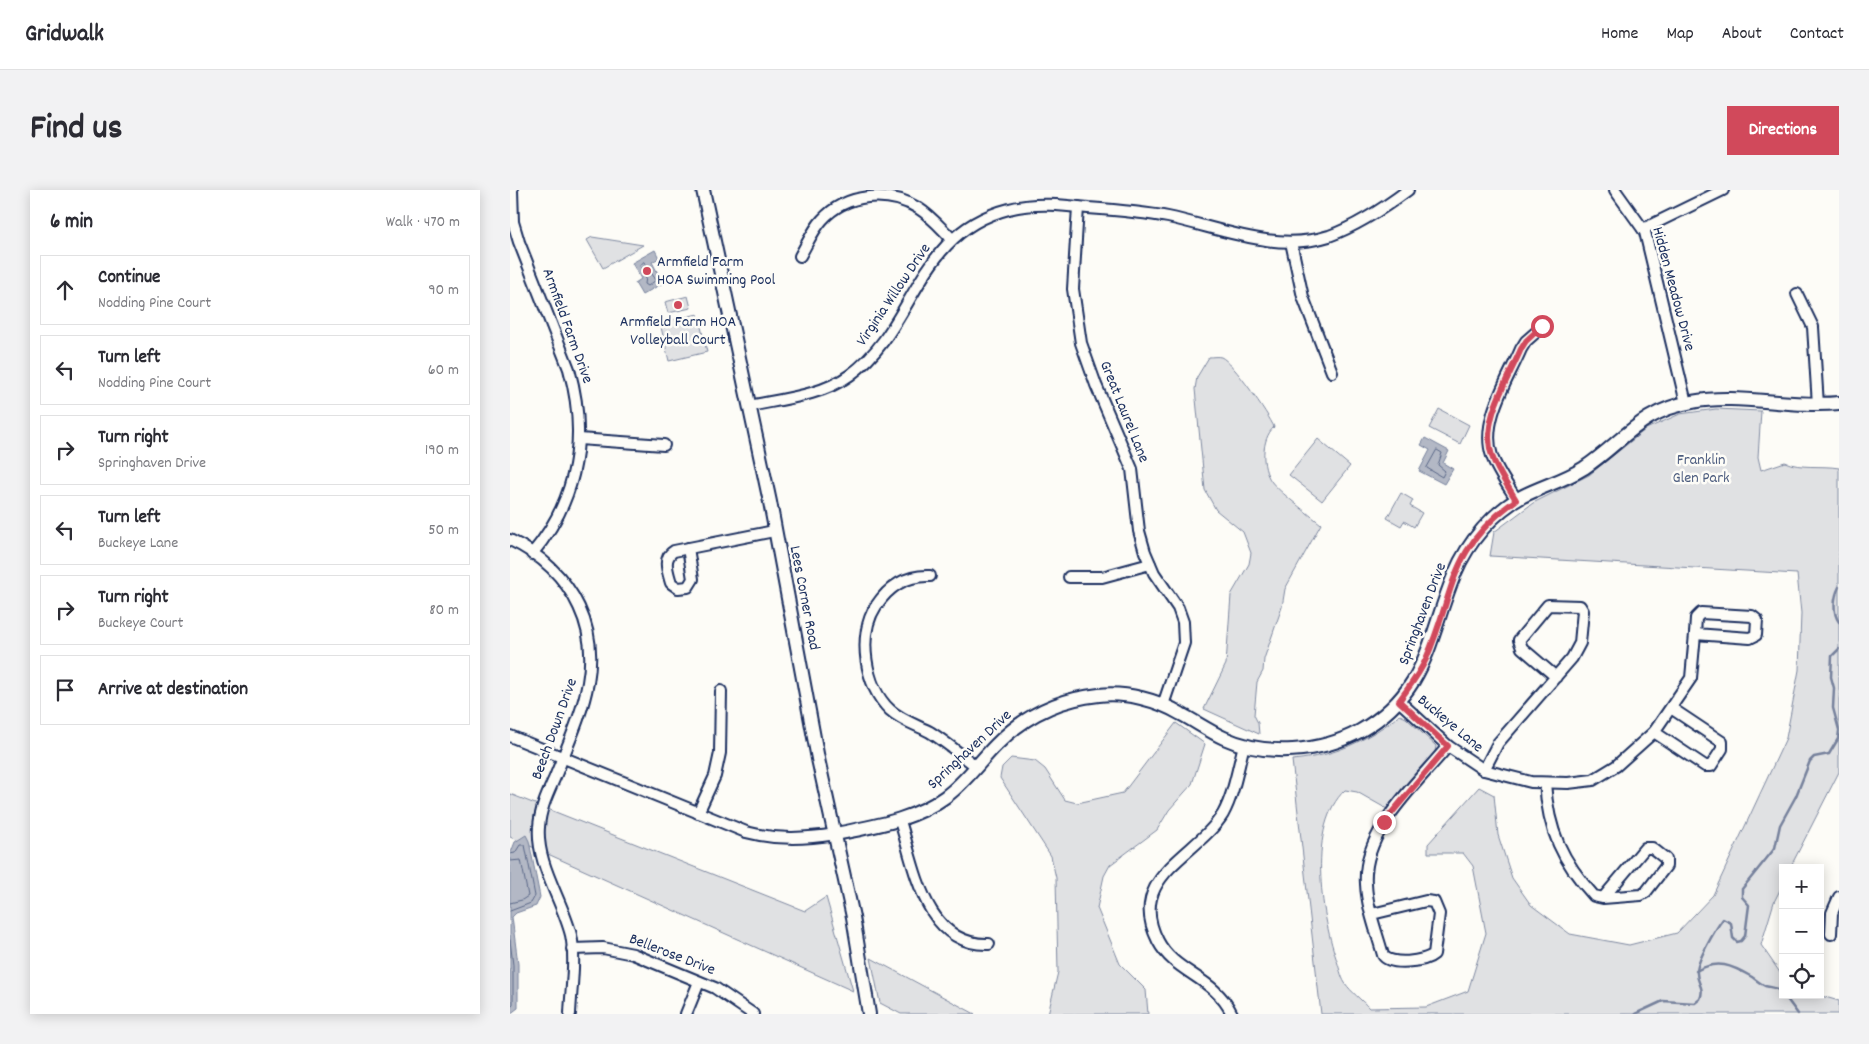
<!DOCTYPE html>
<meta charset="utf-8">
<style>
:root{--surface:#fff;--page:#f2f2f3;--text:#2b2b33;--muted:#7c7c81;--line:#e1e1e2;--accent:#d1495b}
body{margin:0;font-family:Dekko,sans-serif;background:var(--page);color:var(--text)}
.controls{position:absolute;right:15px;bottom:15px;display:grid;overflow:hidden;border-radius:0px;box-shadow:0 2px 12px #0003}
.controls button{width:45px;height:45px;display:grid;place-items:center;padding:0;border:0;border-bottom:1px solid var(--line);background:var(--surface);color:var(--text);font:25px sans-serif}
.stop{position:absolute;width:15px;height:15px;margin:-11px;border:4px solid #d1495b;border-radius:50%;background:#fff}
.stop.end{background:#d1495b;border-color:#fff;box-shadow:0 1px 5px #0008}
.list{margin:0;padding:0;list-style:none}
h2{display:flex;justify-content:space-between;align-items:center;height:65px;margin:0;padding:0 20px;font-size:21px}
h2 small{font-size:16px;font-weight:400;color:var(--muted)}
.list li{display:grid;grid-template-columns:32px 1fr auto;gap:15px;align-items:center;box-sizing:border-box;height:70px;margin:0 10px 10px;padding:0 10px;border:1px solid var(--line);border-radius:0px}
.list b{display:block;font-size:19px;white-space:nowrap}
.list p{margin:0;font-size:16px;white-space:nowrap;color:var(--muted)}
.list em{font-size:16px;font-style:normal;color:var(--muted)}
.icon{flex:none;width:28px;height:28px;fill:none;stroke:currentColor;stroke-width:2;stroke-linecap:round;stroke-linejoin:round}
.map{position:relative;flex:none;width:1329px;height:824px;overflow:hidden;border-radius:0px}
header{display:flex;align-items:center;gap:30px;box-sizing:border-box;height:70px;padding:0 25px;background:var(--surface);border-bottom:1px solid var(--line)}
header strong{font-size:24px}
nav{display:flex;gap:28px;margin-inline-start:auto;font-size:18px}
.intro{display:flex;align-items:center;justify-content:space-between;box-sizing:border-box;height:120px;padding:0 30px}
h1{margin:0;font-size:35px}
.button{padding:12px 22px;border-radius:0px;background:var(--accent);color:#fff;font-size:18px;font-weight:700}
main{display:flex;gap:30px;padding:0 30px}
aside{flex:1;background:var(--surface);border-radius:0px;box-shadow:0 2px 12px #0003}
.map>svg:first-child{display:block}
.green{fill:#e0e1e3;stroke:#7e88a0}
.water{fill:#b3b8c5;stroke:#76819c}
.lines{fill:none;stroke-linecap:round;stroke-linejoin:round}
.shore{stroke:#586687;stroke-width:1}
.stream{stroke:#76819c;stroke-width:2.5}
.minor-casing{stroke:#1b2f5e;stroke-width:14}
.tertiary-casing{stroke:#1b2f5e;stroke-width:16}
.minor{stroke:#fdfcf7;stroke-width:10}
.tertiary{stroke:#fdfcf7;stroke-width:12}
.route{stroke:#d1495b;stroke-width:6}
.poi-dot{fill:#d1495b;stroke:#fdfcf7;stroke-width:2}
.labels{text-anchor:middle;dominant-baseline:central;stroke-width:5;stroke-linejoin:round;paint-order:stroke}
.poi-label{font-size:16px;fill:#1b2f5e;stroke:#fdfcf7;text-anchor:start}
.street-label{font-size:16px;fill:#1b2f5e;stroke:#fdfcf7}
.park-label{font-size:16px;fill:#4c5c7f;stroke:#fdfcf7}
</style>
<header>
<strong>Gridwalk</strong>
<nav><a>Home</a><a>Map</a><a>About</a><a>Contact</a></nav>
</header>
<div class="intro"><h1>Find us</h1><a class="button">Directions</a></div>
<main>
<aside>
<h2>6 min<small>Walk · 470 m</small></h2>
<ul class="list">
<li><svg class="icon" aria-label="ahead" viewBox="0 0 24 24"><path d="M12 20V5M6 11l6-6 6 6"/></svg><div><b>Continue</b><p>Nodding Pine Court</p></div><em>90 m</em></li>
<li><svg class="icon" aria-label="left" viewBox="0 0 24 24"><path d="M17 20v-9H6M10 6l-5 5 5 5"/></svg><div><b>Turn left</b><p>Nodding Pine Court</p></div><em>60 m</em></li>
<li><svg class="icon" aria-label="right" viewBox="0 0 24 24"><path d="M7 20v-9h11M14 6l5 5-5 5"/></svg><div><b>Turn right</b><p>Springhaven Drive</p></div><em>190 m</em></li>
<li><svg class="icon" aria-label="left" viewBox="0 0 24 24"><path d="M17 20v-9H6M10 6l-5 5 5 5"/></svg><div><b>Turn left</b><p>Buckeye Lane</p></div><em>50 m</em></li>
<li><svg class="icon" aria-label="right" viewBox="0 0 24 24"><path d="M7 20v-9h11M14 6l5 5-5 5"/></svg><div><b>Turn right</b><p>Buckeye Court</p></div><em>80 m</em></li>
<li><svg class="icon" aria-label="arrive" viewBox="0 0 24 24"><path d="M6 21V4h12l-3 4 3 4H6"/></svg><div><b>Arrive at destination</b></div></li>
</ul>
</aside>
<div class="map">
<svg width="1329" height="824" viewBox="0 0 1329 824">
<rect width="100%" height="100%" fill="#fdfcf7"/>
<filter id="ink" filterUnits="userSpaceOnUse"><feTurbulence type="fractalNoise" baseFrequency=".02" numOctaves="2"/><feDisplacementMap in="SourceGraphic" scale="10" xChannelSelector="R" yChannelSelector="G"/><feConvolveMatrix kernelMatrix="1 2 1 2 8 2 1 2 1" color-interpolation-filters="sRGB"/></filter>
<g filter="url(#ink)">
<g class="green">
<path d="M82,47l51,8 -40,23 -16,-28z"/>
<path d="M178,106l3,12 -23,5 -3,-11z"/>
<path d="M188,124l9,38 -38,9 -9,-38z"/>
<path d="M699,167c3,0 9,-1 12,0 11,4 48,58 53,70 -13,12 -13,40 -3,54 7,10 39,34 50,43l-36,65 -3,18 -18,52 -1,12 -6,11 -3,33 4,8 1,11 -55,-25 22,-45 5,-69 18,-31 2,-11 -8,-21 -27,-22 -11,-20 -10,-101 2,-12z"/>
<path d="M929,219l30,16 -9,19 -31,-16z"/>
<path d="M1206,219l45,2 -3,46 3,13 24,-8c15,7 36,3 54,6v304l-49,96h-7v16l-9,18 -13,43 22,32v18h35l21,6v13h-518l-29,-254c44,-4 73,-19 108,-45l6,3 30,28 -1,6 -48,57 -30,-17 -12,-2c-38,36 -24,123 -9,168 3,8 5,19 9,25 6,9 17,17 24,25l57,-1 42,-16 18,-58 -13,-67 -10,-13h-35v-9l51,-57 15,8 4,40 14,43 19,27 39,29 59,11 48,-12 36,-38 73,-157 13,-68 2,-57 -4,-39 -307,-18 4,-24 39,-29 56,-28 57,-46 34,-15z"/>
<path d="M808,249l32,27 -28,35 -33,-26z"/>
<path d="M891,303l12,7 -3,6 12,7 -8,14 -10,-6 -3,5 -14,-8z"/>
<path d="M666,533l29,21 -13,40 -23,26 -12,20 -47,35 -6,11 -7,32 23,56 26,26 2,24h-100l10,-42 -2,-94 -5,-22 -51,-78 2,-11 9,-9 24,3 10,8 20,31 12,3 46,-10z"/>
<path d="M0,604l295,117 21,-14 27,94 -343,-154z"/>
<path d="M361,768l104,56h-74l-21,-11z"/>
</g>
<g class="water">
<path d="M145,60l4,8 -7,4 11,21 -21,12 -7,-12 6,-4 -9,-16z"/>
<path d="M915,248l24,13 -6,12 10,6 -9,15 -25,-13 11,-21 -9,-5z"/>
<path d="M16,645l3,6 11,56 -4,9 -20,7 -4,4 6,47v44l-8,6v-159l5,-13z"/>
</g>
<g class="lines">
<g class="shore">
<path d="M134,72l12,18 -8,6 -3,-2 1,-7 -6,-11z"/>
<path d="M927,260l5,3 -4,12 7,6 -3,6 -15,-9z"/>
<path d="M0,664l5,-1 5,-8h5l10,51 -4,7 -21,8"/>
<path d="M0,671l11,-1 7,36 -6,4 -12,3"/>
<path d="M0,750l3,25v40l-3,3"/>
</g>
<g class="stream">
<path d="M1329,397c-5,10 -7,25 0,35"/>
<path d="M1329,459l-7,7 -1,21 3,11 -1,20 6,22"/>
<path d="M1186,781c22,-12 35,-6 56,6 4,3 9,7 13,9 8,2 12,1 18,8"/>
<path d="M1274,805l14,19"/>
<path d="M1125,824l28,-13 32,2 5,-4c5,-12 -3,-15 -3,-26 -1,-11 19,-45 26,-54l8,4 2,15 4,4 4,-1 4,-5 4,-31 -7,-8v-8l33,-41 5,-23 16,-29 14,-35 4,-4 15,-3 9,-15 1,-8"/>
</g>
<g class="minor-casing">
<g id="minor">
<path d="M2,0l1,32 6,20 50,127c19,68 9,130 -37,185"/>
<path d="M1105,0l30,42 41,171"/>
<path d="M568,17l-5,82 8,54 15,42 36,84 7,62 6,21 9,21 24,35 5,14 1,21 -21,62"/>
<path d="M1133,39l80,-39"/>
<path d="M781,52l12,55 29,75"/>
<path d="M290,66c7,-12 13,-26 22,-36 24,-27 66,-30 96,-12 13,8 23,20 34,31"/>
<path d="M1287,104l16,33 5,78"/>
<path d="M239,216c34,-7 72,-10 101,-31 67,-49 65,-142 159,-166 26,-7 53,-4 79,-1 27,2 54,4 80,9 52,11 108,36 161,19 28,-10 55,-28 79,-46"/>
<path d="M69,249l85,6"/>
<path d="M1007,310c-9,-14 -20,-29 -25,-44 -12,-35 16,-76 29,-107l5,-8 16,-14"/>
<path d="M0,350c30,14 55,37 69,67 28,59 -2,114 -24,170 -7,16 -15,32 -16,50 -3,37 23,72 32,108 5,24 0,54 -1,79"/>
<path d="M178,358l5,31 -5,8 -10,1 -7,-5c-3,-11 -9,-25 3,-32l100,-20"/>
<path d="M420,386c-24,-1 -41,10 -54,30 -19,29 -11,81 14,104 11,10 26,15 40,22 16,10 31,23 46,34"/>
<path d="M559,387h33l48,-13"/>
<path d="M1191,423l51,3 5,4 -1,15 -6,3 -55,-4 1,-16z"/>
<path d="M889,511l49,45 36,24 47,12 37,1 25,-3 23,-14 38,-34 37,-54 4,-44"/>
<path d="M1144,542l51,34h6l11,-17v-7l-51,-34"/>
<path d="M0,546l236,96c31,8 58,7 90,2"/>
<path d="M974,580l14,-27 74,-85 8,-15 3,-32 -3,-5 -32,-1 -29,35 3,8 34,29"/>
<path d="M1035,593c3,47 17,78 49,113l9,2 38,-3 5,-3 20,-26v-7l-14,-11h-7l-42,50"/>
<path d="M188,623l17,-37 5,-23 1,-62"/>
<path d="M390,631c15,47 25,125 89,123"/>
<path d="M862,724l54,-13 8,1 5,12 -5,40c-9,8 -44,12 -51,1 -6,-22 -16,-47 -17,-71 -4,-53 50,-99 82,-138"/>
<path d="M1321,744l1,-21 7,-16"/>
<path d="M62,759l31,-1 30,6 82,34 38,26"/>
<path d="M176,824l13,-32"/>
<path d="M722,824c-18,-38 -57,-40 -74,-73 -33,-64 39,-85 65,-127 11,-20 15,-47 21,-69"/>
</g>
</g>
<g class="tertiary-casing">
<g id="tertiary">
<path d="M193,0l67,312 48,257 35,158 16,97"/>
<path d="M326,644c38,-8 76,-13 109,-37 20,-14 34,-35 51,-52 28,-29 63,-46 103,-50 27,-3 59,5 82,19 15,8 28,17 43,24 42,19 96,15 136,-7 69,-39 68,-94 95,-158 13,-31 38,-61 68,-77 20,-10 42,-16 61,-28 39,-26 56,-57 108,-66 46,-9 98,6 147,1"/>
</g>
</g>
<use href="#minor" class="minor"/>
<use href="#tertiary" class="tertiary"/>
</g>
</g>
<g class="lines" filter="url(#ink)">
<path class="route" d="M874,632l64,-76 -49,-45c9,-13 20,-26 27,-42 30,-69 21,-109 90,-159 -8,-14 -19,-29 -24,-44 -12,-35 16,-76 29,-107l5,-8 16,-15"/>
</g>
<g class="poi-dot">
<circle cx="137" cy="81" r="5"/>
<circle cx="168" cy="115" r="5"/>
</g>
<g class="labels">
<g class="poi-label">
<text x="147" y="72">Armfield Farm<tspan x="147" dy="18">HOA Swimming Pool</tspan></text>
<text x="168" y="132" text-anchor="middle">Armfield Farm HOA<tspan x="168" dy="18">Volleyball Court</tspan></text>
</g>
<g class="street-label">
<text transform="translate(1163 99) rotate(75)">Hidden Meadow Drive</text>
<text transform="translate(384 105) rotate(-56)">Virginia Willow Drive</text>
<text transform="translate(57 136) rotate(70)">Armfield Farm Drive</text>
<text transform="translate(614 222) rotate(68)">Great Laurel Lane</text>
<text transform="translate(294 408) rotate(79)">Lees Corner Road</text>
<text transform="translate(913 424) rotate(-69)">Springhaven Drive</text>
<text transform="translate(940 534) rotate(40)">Buckeye Lane</text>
<text transform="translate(45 539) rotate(-70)">Beech Down Drive</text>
<text transform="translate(460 560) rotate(-43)">Springhaven Drive</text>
<text transform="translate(162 765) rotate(21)">Bellerose Drive</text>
</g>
<g class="park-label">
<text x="1191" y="270">Franklin<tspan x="1191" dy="18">Glen Park</tspan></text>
</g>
</g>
</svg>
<div class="controls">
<button>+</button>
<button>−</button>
<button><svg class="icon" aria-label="locate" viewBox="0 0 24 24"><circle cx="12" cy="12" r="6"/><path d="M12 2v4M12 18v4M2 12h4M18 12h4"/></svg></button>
</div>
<div class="stop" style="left:1032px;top:136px"></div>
<div class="stop end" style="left:874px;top:632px"></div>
</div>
</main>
